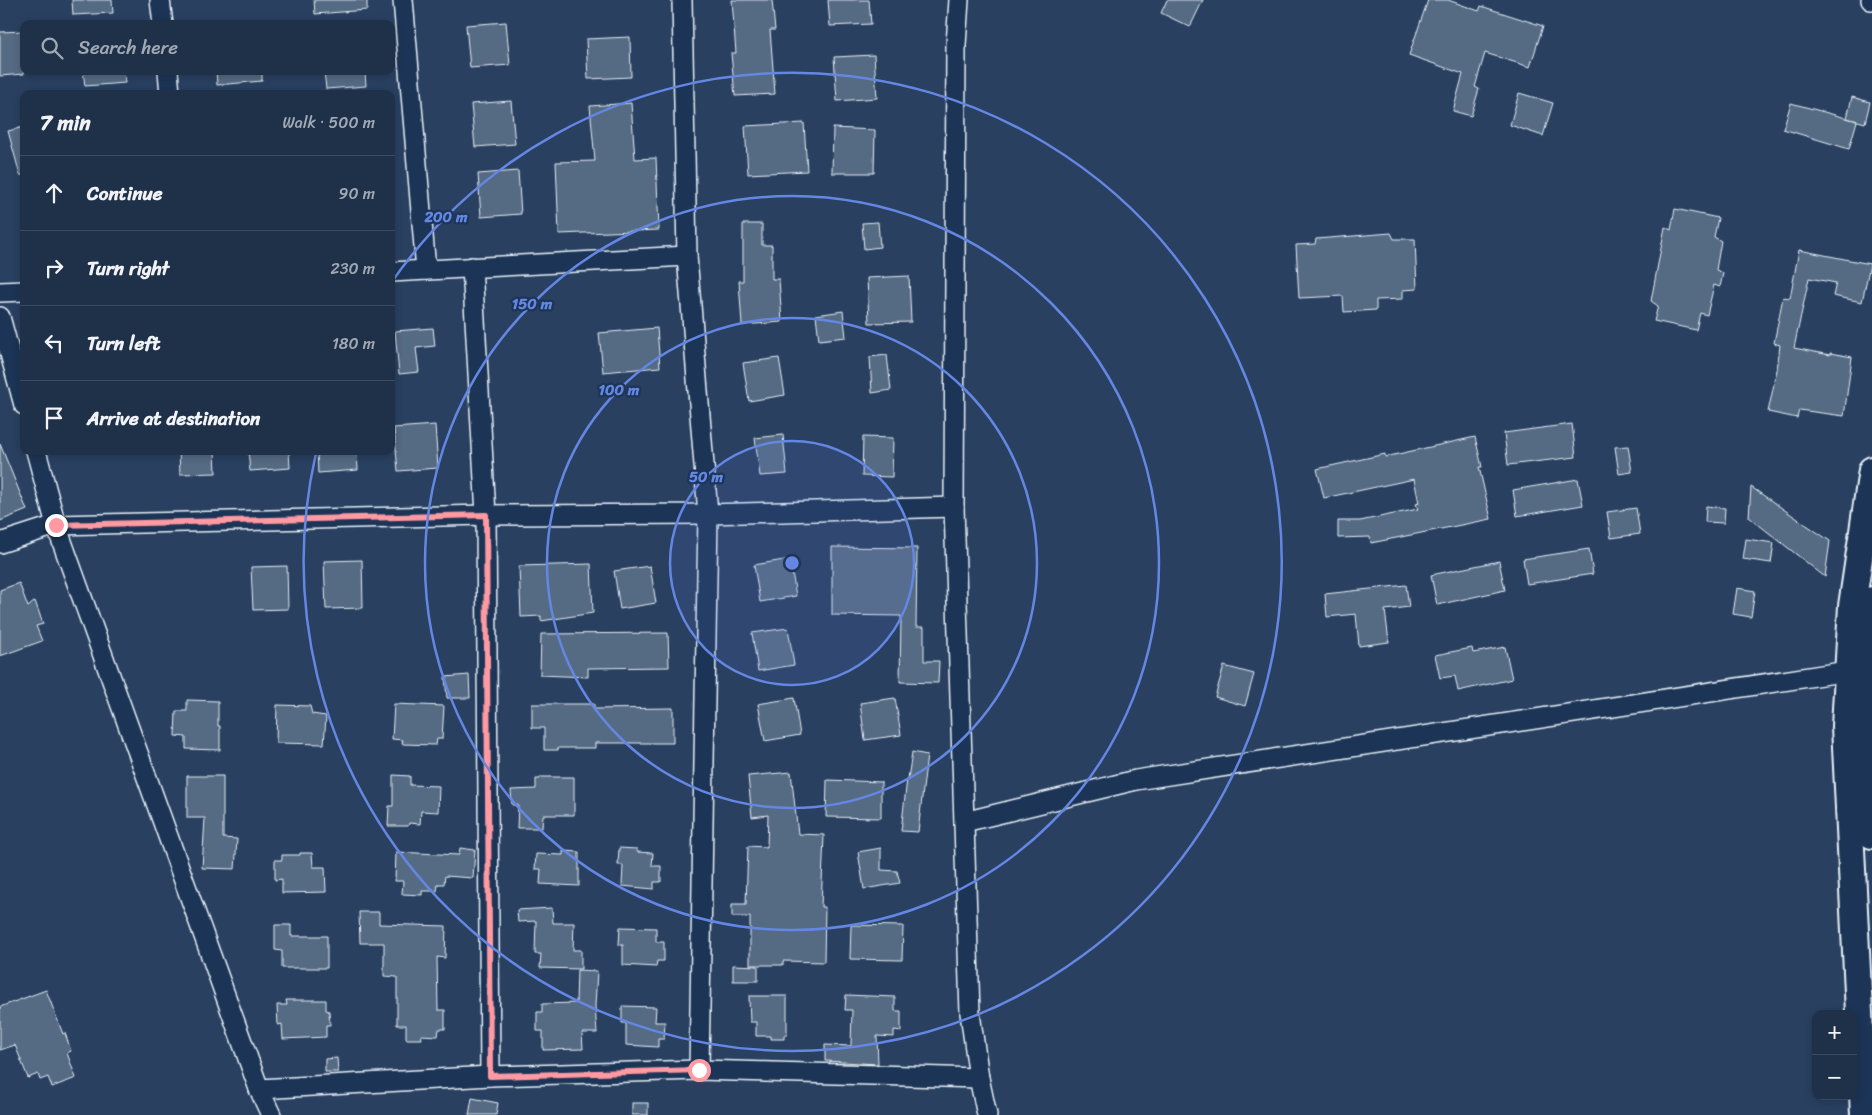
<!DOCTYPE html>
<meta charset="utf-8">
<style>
:root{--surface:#1f3049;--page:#273850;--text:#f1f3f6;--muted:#a1a9b4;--line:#3c4b61}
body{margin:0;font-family:Sriracha,sans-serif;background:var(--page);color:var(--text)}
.controls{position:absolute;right:15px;bottom:15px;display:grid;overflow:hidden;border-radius:10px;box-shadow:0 2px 8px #0003}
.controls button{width:45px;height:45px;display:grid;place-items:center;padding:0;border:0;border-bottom:1px solid var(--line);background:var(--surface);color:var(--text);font:25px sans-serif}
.stop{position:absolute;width:15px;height:15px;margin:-11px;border:4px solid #ff9aa2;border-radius:50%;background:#fff}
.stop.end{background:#ff9aa2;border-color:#fff;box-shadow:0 1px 5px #0008}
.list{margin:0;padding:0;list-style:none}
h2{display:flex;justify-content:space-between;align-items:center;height:65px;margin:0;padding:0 20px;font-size:21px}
h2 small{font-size:16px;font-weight:400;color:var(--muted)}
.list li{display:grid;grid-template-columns:32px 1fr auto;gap:15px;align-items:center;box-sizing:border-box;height:75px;padding:0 20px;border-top:1px solid var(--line)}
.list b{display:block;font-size:19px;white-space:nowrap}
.list em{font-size:16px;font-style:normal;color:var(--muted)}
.icon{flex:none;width:28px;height:28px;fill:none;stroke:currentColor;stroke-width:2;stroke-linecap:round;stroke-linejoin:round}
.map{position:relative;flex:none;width:1872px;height:1115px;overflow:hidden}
.search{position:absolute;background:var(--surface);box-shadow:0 2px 8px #0003;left:20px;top:20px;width:375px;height:55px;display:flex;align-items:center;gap:12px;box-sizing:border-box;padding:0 18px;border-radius:10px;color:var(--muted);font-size:19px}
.panel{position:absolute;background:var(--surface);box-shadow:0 2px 8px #0003;left:20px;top:90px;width:375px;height:365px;border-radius:10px}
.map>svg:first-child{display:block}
.building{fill:#556a83;stroke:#e8f1f8}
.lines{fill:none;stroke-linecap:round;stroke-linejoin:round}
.street-casing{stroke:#e8f1f8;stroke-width:22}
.secondary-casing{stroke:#e8f1f8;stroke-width:30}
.street{stroke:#1d3557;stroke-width:19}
.secondary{stroke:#1d3557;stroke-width:26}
.route{stroke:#ff9aa2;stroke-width:6}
.ring{fill:none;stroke:#6487e3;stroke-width:2.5}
.centre{fill:#6487e3;stroke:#1d3557;stroke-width:2.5}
.ring-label{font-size:15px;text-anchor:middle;font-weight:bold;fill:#6487e3;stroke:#1d3557;stroke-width:4.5;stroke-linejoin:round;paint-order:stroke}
</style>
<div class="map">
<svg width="1872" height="1115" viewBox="0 0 1872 1115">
<rect width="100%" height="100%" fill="#294061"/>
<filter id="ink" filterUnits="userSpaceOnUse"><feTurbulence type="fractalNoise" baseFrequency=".02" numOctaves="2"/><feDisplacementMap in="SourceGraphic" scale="10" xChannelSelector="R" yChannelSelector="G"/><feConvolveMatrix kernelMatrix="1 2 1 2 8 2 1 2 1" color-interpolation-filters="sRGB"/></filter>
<g filter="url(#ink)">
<g class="building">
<path d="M72,0h40l1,13 -40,2z"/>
<path d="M314,0h53v10l-52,4z"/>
<path d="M732,0h40l3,30h-5l5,64 -40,2 -4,-43h5z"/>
<path d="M828,0h41l2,24 -41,2z"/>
<path d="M1167,0h36l-13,27 -29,-14z"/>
<path d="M1428,0h20l31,11 2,-5 62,20 -13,41 -45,-14 -10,34 4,2 -8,27 -18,-5 10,-37 -54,-19z"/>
<path d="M506,22l4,43 -40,3 -4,-43z"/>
<path d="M24,31v43l-24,2v-44z"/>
<path d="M630,37l1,40 -43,2 -2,-40z"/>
<path d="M874,55l3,43 -40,3 -3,-44z"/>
<path d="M83,71h41l1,12 -40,3z"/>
<path d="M216,71h46v10l-45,4z"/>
<path d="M324,71h41l1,15 -40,3z"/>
<path d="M1519,93l34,10 -10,33 -33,-11z"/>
<path d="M1852,97l18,5 -5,21 -18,-5z"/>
<path d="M511,101l4,43 -40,3 -4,-43z"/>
<path d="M631,103l4,56 21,-1 3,72 -100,4 -3,-72 39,-1 -5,-55z"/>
<path d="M1791,103l66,18 -8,28 -66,-20z"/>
<path d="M804,123l3,48 -59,3 -3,-48z"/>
<path d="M24,127v48h-4l-12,-44z"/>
<path d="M833,128l42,2 -1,43h-42z"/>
<path d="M518,171l3,43 -40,3 -3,-43z"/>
<path d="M1675,209l43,9 -4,19 7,4 -5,29 7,3 -3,14 -6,-2 -7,30 -7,-2 -4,17 -42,-9 4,-15 -7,-5 14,-74 6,3z"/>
<path d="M878,222l2,25 -16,2 -2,-26z"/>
<path d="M743,224h19v21h10v34h7l3,43 -40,3 -3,-44h4z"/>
<path d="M1391,233l3,6h21l2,50 -14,1v9l-27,1v10l-32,2 -1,-16 -44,2 -3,-53 19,-1 1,-5z"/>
<path d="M1799,250l71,14 -8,38 -29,-6 3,-13 -27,-5 -15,70 36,7v-2l22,4 -8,59 -45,-6 -2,8 -29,-6 9,-42 3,-25 -6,-2 9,-46 7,1z"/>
<path d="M909,276l2,46 -42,1 -2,-45z"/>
<path d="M843,311l3,26 -27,3 -3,-25z"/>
<path d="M433,328l2,18 -19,2 3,24 -20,2 -4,-43z"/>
<path d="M657,328l3,39 -57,5 -4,-39z"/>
<path d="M887,355l4,35 -19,3 -2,-36z"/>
<path d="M779,358l6,37 -36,6 -6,-38z"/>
<path d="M1572,424l4,33 -68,8 -4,-32z"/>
<path d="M435,425l3,43 -40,3 -4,-43z"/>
<path d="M783,435l4,39 -27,2 -5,-38z"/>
<path d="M863,437l30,1 -1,39 -30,-1z"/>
<path d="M1475,437l7,30h-3l12,52 -120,24 -1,-6 -32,1v-17h22l58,-12 -2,-5 3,-1 -5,-24 -90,19 -7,-29 68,-15v3z"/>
<path d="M0,444l27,66 -27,11z"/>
<path d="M1628,446l4,26 -13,2 -4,-27z"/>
<path d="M179,451h36l1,22 -36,1z"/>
<path d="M248,451h41l1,17 -40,3z"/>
<path d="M317,451h40l1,19 -40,3z"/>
<path d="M1578,479l5,26 -66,11 -4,-26z"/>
<path d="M1751,487l79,54 -5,36 -76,-60z"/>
<path d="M1706,506l19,2 -1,15 -19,-1z"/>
<path d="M1636,508l4,26 -29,4 -4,-26z"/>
<path d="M1746,539l28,4 -3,20 -28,-4z"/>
<path d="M832,547l85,1 -1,79h8v34h15l-1,22 -38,-1 1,-66 -69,-1z"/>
<path d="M1589,549l4,25 -66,10 -4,-25z"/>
<path d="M790,559l6,37 -36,6 -6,-37z"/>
<path d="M362,560l1,48 -37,1 -2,-48z"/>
<path d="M1499,561l6,29 -68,15 -6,-30z"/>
<path d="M591,564l2,49 -52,8v-5l-20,1 -2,-51z"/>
<path d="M287,566l1,43 -35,1 -2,-43z"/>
<path d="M650,566l6,37 -36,6 -6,-38z"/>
<path d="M19,583l9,24 7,-6 8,23 -7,2 6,15 -42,15v-66z"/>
<path d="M1406,585l3,22 -24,3 4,32 -30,4 -3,-32 -29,3 -2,-23z"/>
<path d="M1737,588l18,3 -4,26 -18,-3z"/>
<path d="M788,628l6,37 -36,6 -6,-38z"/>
<path d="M668,633l1,34 -81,1v9l-48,-2 1,-41z"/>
<path d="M1505,647l7,32 -54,12 -3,-15 -15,2 -5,-23 37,-7 1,5z"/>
<path d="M1224,666l30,8 -9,32 -30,-9z"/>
<path d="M469,675l1,23h-23l-2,-21z"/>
<path d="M794,698l6,37 -35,6 -7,-37z"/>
<path d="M895,698l6,37 -36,5 -5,-37z"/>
<path d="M187,700l31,1v25h2v24l-34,-1v-12l-11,-1 1,-25h11z"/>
<path d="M394,704l50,2 -2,33h-5l-1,6 -34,-1 1,-4 -11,-1z"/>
<path d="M532,704h62v5l79,-1v35h-78v5h-37v2h-14v-22h-12z"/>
<path d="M277,705l33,1 2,8 14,2 -2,28 -48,-1z"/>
<path d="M912,752l15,3 -9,77 -17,-1 6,-52h1z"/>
<path d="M791,772l7,62 26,1 -3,72h4l-1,55 -41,-1v4h-33v-48h-18v-13h14l2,-58 19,1 1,-32 -16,2 -4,-41z"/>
<path d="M393,775l17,1v9l29,1 -1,26 -17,-1 -1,13 -11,-1 -1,3h-20l1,-20h4z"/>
<path d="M187,776h36v62l14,1 -2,30 -33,-1 3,-50h-18z"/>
<path d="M540,777h34v38h-31l-1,13h-25l1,-23h-6l-1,-15 25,-1v-10h4z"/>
<path d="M827,780l54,2v36l-55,-1z"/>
<path d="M460,848l15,2 -2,28 -28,-2 -1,8h-6l-1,7h-15v4l-20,-1 1,-13h-8l1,-29 63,3z"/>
<path d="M619,848l18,1v3l16,1 -1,13h9v16h-7v7l-32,-3 1,-21h-5z"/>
<path d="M881,848v22l16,1 3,12 -36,6 -6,-37z"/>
<path d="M563,851l16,1v34l-39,-2 1,-15h-6l1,-15 27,1z"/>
<path d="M300,853h12l1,14h12l1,25 -44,1v-14l-7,1v-20h7v-5h18z"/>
<path d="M552,908l1,15h21l-1,27h8v19l-41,-1 1,-14h-6l1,-33 -18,1 -1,-12z"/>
<path d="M359,912h20v12l67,2 -1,32 -8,-1 1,53h7v19h-6l-1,7 -17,-1 1,4h-16v-14h-9v-48l-13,-1v-33h-24z"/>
<path d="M275,925h16v11h36v32h-45v-17l-7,-1z"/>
<path d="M851,925l52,1 -1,34 -52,-1z"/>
<path d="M620,927l36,1v14h8v19h-7l-1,6 -33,-2v-20h-4z"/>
<path d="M733,965l25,1v15h-25z"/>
<path d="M577,970l20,1 -2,35 2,27h-15l1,16 -40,1v-19h-6v-19h5v-8l34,-1z"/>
<path d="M46,990l17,44 2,-1 6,18 -4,2 9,25 -24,9 -4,-10 -8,3 -2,-6 -10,4 -13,-33 -15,5v-43z"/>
<path d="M846,995l49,2v14h6v20l-7,-1v7l-17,-1 1,28 -53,-3v-16l26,1 1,-36h-7z"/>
<path d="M749,996h38v39h-3v4h-13v-3h-15v-14h-6z"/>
<path d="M286,1000h40v10l3,1 1,14h-4v12l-43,2 -1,-15 -4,1 -1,-20h10z"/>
<path d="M622,1006l34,1 -1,15h10l-1,17h-6v8l-32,-2v-22h-4z"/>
<path d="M337,1058l1,14h-13v-13z"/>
<path d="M472,1098l26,5 -2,12h-27z"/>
<rect x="632" y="1103" width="16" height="12"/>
</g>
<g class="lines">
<g class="street-casing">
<g id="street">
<path d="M160,0l3,24"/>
<path d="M403,0l23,270"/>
<path d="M682,0l5,256 21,258 -9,556"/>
<path d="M959,0l-3,45 -2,462 16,506 9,65 8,37"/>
<path d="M1871,0h1"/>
<path d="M168,71l2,23"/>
<path d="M472,267l14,248 4,561"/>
<path d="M391,272l296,-16"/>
<path d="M0,292l24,-1"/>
<path d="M0,317l24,88"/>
<path d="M36,451l20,74 203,564 12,26"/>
<path d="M0,543l56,-18 430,-10 222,-1 246,-7"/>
<path d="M964,822l172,-42 712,-109"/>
<path d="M259,1089l231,-13 209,-6 280,8"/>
</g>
</g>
<g class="secondary-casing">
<g id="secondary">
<path d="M1872,600l-2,13 -4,126 6,96"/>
<path d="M1864,1115l-19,-389 7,-120 20,-136"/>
</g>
</g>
<use href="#street" class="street"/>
<use href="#secondary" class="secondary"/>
</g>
</g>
<g class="lines" filter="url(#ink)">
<path class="route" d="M56,525l430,-10 4,561 209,-6"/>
</g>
<circle cx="792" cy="563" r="122" fill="#6487e3" fill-opacity=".12"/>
<g class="ring">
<circle cx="792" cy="563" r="122"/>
<circle cx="792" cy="563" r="245"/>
<circle cx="792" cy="563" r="367"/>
<path d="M391 283A489 489 0 1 1 316 453"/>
</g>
<circle cx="792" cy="563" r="8" class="centre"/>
<g class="ring-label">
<text x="446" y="222">200 m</text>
<text x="532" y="309">150 m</text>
<text x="619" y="395">100 m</text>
<text x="706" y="482">50 m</text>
</g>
</svg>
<div class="controls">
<button>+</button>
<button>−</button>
</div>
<div class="stop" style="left:699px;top:1070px"></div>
<div class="stop end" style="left:56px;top:525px"></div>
<div class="search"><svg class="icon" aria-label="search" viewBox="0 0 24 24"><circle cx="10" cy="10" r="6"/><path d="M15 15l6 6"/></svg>Search here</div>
<section class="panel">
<h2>7 min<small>Walk · 500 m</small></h2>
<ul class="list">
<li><svg class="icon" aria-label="ahead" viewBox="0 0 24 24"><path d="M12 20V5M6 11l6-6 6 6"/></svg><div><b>Continue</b></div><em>90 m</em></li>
<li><svg class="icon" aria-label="right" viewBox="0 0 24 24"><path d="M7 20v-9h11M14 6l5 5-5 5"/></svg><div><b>Turn right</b></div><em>230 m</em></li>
<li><svg class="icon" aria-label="left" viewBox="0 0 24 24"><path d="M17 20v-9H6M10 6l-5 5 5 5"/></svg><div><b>Turn left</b></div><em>180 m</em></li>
<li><svg class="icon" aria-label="arrive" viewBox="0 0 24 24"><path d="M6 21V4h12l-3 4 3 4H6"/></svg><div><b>Arrive at destination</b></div></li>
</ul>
</section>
</div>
